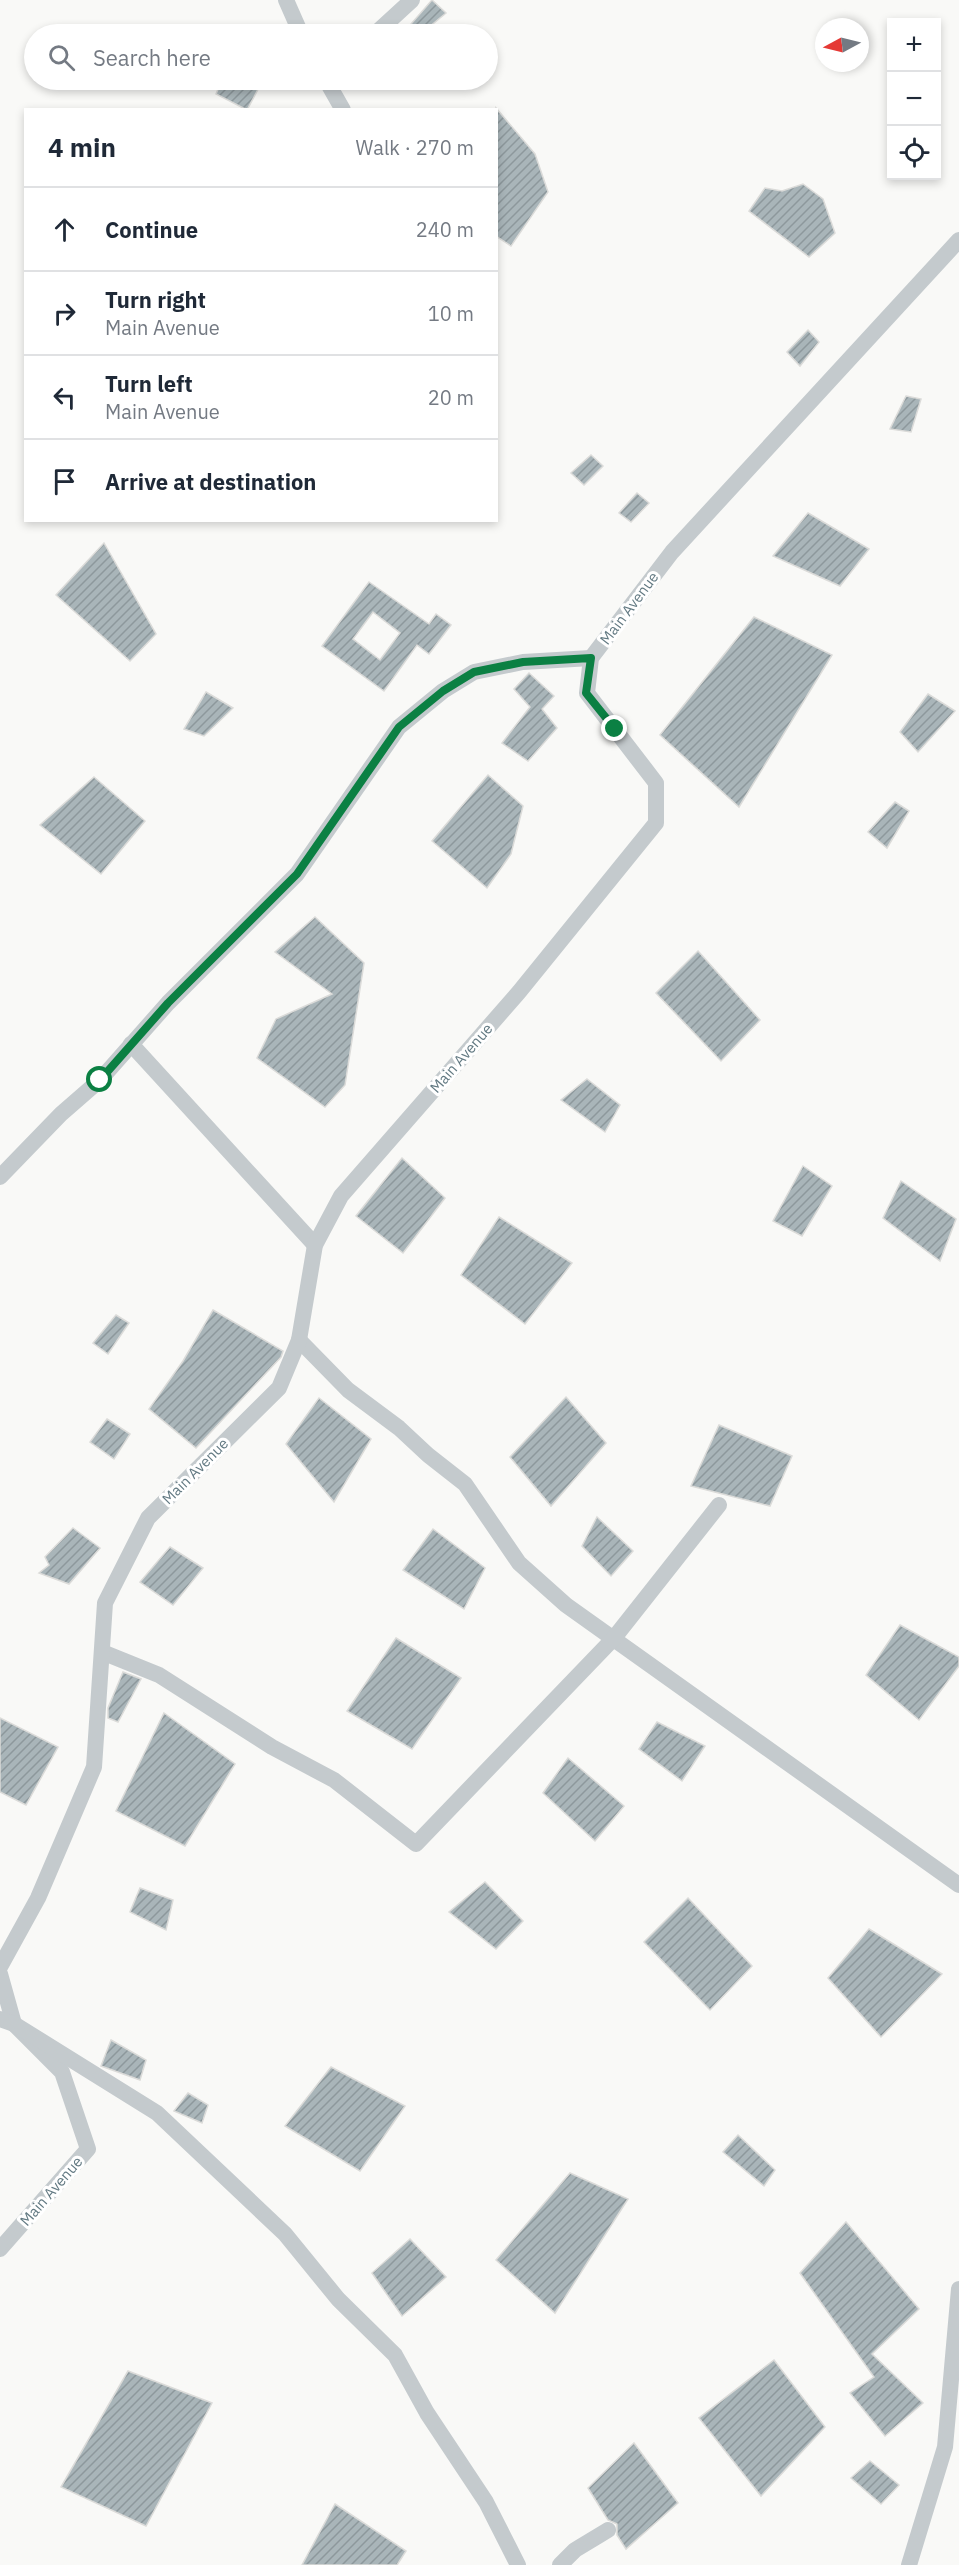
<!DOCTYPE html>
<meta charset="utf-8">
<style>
:root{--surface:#fff;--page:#f6f6f7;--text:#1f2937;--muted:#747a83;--line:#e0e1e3}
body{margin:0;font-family:"IBM Plex Sans",sans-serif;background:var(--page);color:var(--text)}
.controls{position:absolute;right:18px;top:18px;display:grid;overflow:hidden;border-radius:0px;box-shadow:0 3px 9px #0003}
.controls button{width:54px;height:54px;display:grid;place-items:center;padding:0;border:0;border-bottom:2px solid var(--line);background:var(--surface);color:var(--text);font:30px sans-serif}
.compass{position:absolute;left:815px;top:18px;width:54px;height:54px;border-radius:50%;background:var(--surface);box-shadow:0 3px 9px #0003;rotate:263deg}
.stop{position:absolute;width:18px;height:18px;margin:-14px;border:4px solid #0b8043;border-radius:50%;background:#fff}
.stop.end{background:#0b8043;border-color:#fff;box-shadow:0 2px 6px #0008}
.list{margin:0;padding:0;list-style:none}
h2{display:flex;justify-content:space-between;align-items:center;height:78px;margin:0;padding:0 24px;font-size:26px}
h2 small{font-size:20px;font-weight:400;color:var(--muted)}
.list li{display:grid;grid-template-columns:39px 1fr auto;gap:18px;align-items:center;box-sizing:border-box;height:84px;padding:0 24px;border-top:2px solid var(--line)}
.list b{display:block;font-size:22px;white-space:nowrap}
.list p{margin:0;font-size:20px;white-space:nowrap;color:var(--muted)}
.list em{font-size:20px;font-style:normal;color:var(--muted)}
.icon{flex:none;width:33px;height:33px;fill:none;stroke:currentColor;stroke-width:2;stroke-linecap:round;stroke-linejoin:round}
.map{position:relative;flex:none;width:959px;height:2565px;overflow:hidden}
.search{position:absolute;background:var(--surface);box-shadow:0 3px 9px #0003;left:24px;top:24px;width:474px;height:66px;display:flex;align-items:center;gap:15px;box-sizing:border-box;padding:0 21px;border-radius:33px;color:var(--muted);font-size:22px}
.panel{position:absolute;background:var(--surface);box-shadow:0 3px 9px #0003;left:24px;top:108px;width:474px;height:414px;border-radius:0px}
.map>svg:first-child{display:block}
.building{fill:url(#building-hatch);stroke:#dbdbd9;stroke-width:1.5;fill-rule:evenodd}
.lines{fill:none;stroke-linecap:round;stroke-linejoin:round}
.minor{stroke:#c4cacd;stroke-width:16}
.route{stroke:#0b8043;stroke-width:8}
.labels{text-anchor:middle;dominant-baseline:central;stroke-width:6;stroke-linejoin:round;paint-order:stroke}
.street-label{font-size:15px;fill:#637a83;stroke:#fff}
</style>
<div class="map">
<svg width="959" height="2565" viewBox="0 0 959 2565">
<defs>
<pattern id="building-hatch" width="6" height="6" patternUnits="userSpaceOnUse" patternTransform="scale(1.5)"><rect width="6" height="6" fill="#a9b5b9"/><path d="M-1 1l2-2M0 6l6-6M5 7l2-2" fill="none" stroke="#8d989c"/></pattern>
</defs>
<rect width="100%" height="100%" fill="#f9f9f7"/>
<g class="building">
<path d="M432,0l14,13 -23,19 -12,-8z"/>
<path d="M222,80h41l-16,30 -31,-16z"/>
<path d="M496,108l39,46 13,38 -37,54 -15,-10z"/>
<path d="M803,184l20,15 12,34 -26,24 -60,-46 16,-23 17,3z"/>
<path d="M808,330l11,12 -19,24 -13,-14z"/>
<path d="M906,396l15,3 -10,33 -21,-3z"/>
<path d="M591,455l12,11 -19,19 -13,-12z"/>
<path d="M637,493l12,10 -18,19 -12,-9z"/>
<path d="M808,513l61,36 -29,37 -67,-30z"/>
<path d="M104,543l52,91 -26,27 -74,-66z"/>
<path d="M369,582l60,42 7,-10 15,11 -22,29 -12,-9 -33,46 -62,-45zM373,612l27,21 -20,27 -27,-21z"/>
<path d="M754,617l78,38 -93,152 -79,-72z"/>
<path d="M529,673l25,23 -12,13 15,19 -29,33 -26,-18 28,-36 -16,-18z"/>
<path d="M206,692l27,16 -29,28 -20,-7z"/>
<path d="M928,694l27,17 -37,41 -18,-20z"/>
<path d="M488,775l35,31 -12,48 -24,34 -55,-47z"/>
<path d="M94,777l51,44 -44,53 -61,-49z"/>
<path d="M895,802l14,9 -22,37 -19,-16z"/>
<path d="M315,917l49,46 -19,122 -20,22 -68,-49 19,-39 56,-25 -57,-42z"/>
<path d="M698,951l62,69 -39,41 -65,-68z"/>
<path d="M587,1079l33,26 -15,27 -44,-32z"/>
<path d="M402,1158l43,40 -42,55 -47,-37z"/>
<path d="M803,1166l29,20 -30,50 -29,-15z"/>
<path d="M901,1181l55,38 -16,42 -57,-43z"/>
<path d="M499,1217l73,46 -47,61 -64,-49z"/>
<path d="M213,1310l70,41 -2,6 -85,91 -47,-39 34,-48z"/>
<path d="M116,1315l13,8 -21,31 -15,-11z"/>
<path d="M566,1397l40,46 -55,63 -41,-49z"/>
<path d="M319,1398l52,41 -37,63 -48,-58z"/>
<path d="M107,1419l23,15 -16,25 -24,-17z"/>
<path d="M719,1425l73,31 -22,50 -79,-20z"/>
<path d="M597,1517l36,34 -22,25 -29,-30z"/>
<path d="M73,1528l27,20 -31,36 -30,-11 10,-8 -4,-8z"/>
<path d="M433,1529l52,39 -21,41 -61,-39z"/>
<path d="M170,1547l33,21 -30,37 -33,-23z"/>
<path d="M900,1625l59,32v9l-40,54 -53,-45z"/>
<path d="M396,1638l65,40 -49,71 -65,-38z"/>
<path d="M123,1672l18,7 -23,43 -10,-4v-10z"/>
<path d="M164,1713l71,51 -50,82 -69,-35z"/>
<path d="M0,1718l58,29 -32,58 -26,-13z"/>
<path d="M657,1722l48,24 -23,35 -43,-32z"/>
<path d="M568,1758l56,48 -29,35 -52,-48z"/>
<path d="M485,1882l38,39 -27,28 -47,-37z"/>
<path d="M140,1888l33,12 -7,30 -36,-18z"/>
<path d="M688,1898l64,68 -42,44 -66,-68z"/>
<path d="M869,1929l73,45 -61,63 -53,-59z"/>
<path d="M111,2040l35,20 -6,20 -39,-14z"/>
<path d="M331,2067l74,39 -45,65 -75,-45z"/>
<path d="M188,2093l20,12 -6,18 -28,-12z"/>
<path d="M738,2135l37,35 -11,16 -41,-34z"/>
<path d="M570,2173l58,26 -73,114 -59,-53z"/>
<path d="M846,2222l73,87 -47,45 51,49 -38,33 -35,-43 24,-16 -74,-104z"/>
<path d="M410,2239l36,38 -44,39 -30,-43z"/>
<path d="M774,2360l51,67 -64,69 -62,-78z"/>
<path d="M128,2371l84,32 -66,123 -85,-39z"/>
<path d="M634,2443l44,60 -52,46 -9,-14v-11l-9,-4 -20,-32z"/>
<path d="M870,2461l29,24 -18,19 -30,-26z"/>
<path d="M335,2504l71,47 -9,14h-95z"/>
</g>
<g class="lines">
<g class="minor">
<path d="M286,0l15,34"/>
<path d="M375,34l37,-34"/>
<path d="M326,80l17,30"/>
<path d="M131,1044l184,201"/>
<path d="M0,1177l61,-63 39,-34 68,-77 129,-129 102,-147 44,-36 31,-19 49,-10 68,-4"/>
<path d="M299,1340l49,50 51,38 29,27 37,29 54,79 47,42 393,280"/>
<path d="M102,1652l57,23 113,72 62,33 82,64 198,-206 105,-133"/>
<path d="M0,1967l38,-69 56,-131 11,-164 43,-85 131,-130 20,-48 16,-95 26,-49 178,-204 137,-169v-40l-69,-90 4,-35 81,-106 287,-312"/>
<path d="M0,1974l14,50 48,48 26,77 -88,100"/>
<path d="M0,2019l14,5 143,89 128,121 53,65 57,56 32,58 59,89 32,63"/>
<path d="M560,2565l15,-15 33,-20"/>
<path d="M909,2565l36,-118 14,-158"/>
</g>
</g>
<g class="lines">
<path class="route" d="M100,1080l68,-77 129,-129 102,-147 44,-36 31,-19 49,-10 68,-4 -5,35 29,36"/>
</g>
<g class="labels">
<g class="street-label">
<text transform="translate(629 608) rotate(-53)">Main Avenue</text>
<text transform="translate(461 1058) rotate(-49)">Main Avenue</text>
<text transform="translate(195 1471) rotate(-45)">Main Avenue</text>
<text transform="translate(51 2191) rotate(-49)">Main Avenue</text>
</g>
</g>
</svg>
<div class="controls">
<button>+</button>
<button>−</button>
<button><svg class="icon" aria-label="locate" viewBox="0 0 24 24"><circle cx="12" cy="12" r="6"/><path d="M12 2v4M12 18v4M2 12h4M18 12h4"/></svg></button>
</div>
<svg class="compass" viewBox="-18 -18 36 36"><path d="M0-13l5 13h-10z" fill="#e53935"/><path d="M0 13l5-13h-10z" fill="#747a83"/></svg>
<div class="stop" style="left:100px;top:1080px"></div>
<div class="stop end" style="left:615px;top:729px"></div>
<div class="search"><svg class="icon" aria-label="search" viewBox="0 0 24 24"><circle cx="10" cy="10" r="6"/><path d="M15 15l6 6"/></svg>Search here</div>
<section class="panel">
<h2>4 min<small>Walk · 270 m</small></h2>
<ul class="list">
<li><svg class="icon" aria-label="ahead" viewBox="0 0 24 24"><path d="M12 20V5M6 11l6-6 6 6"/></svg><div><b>Continue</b></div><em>240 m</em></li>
<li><svg class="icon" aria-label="right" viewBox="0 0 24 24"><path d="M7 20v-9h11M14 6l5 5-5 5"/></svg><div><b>Turn right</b><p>Main Avenue</p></div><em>10 m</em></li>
<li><svg class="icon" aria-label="left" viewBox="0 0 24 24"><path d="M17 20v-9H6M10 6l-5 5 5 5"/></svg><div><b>Turn left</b><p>Main Avenue</p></div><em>20 m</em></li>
<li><svg class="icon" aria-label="arrive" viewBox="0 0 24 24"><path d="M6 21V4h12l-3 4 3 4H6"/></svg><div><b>Arrive at destination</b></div></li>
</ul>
</section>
</div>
